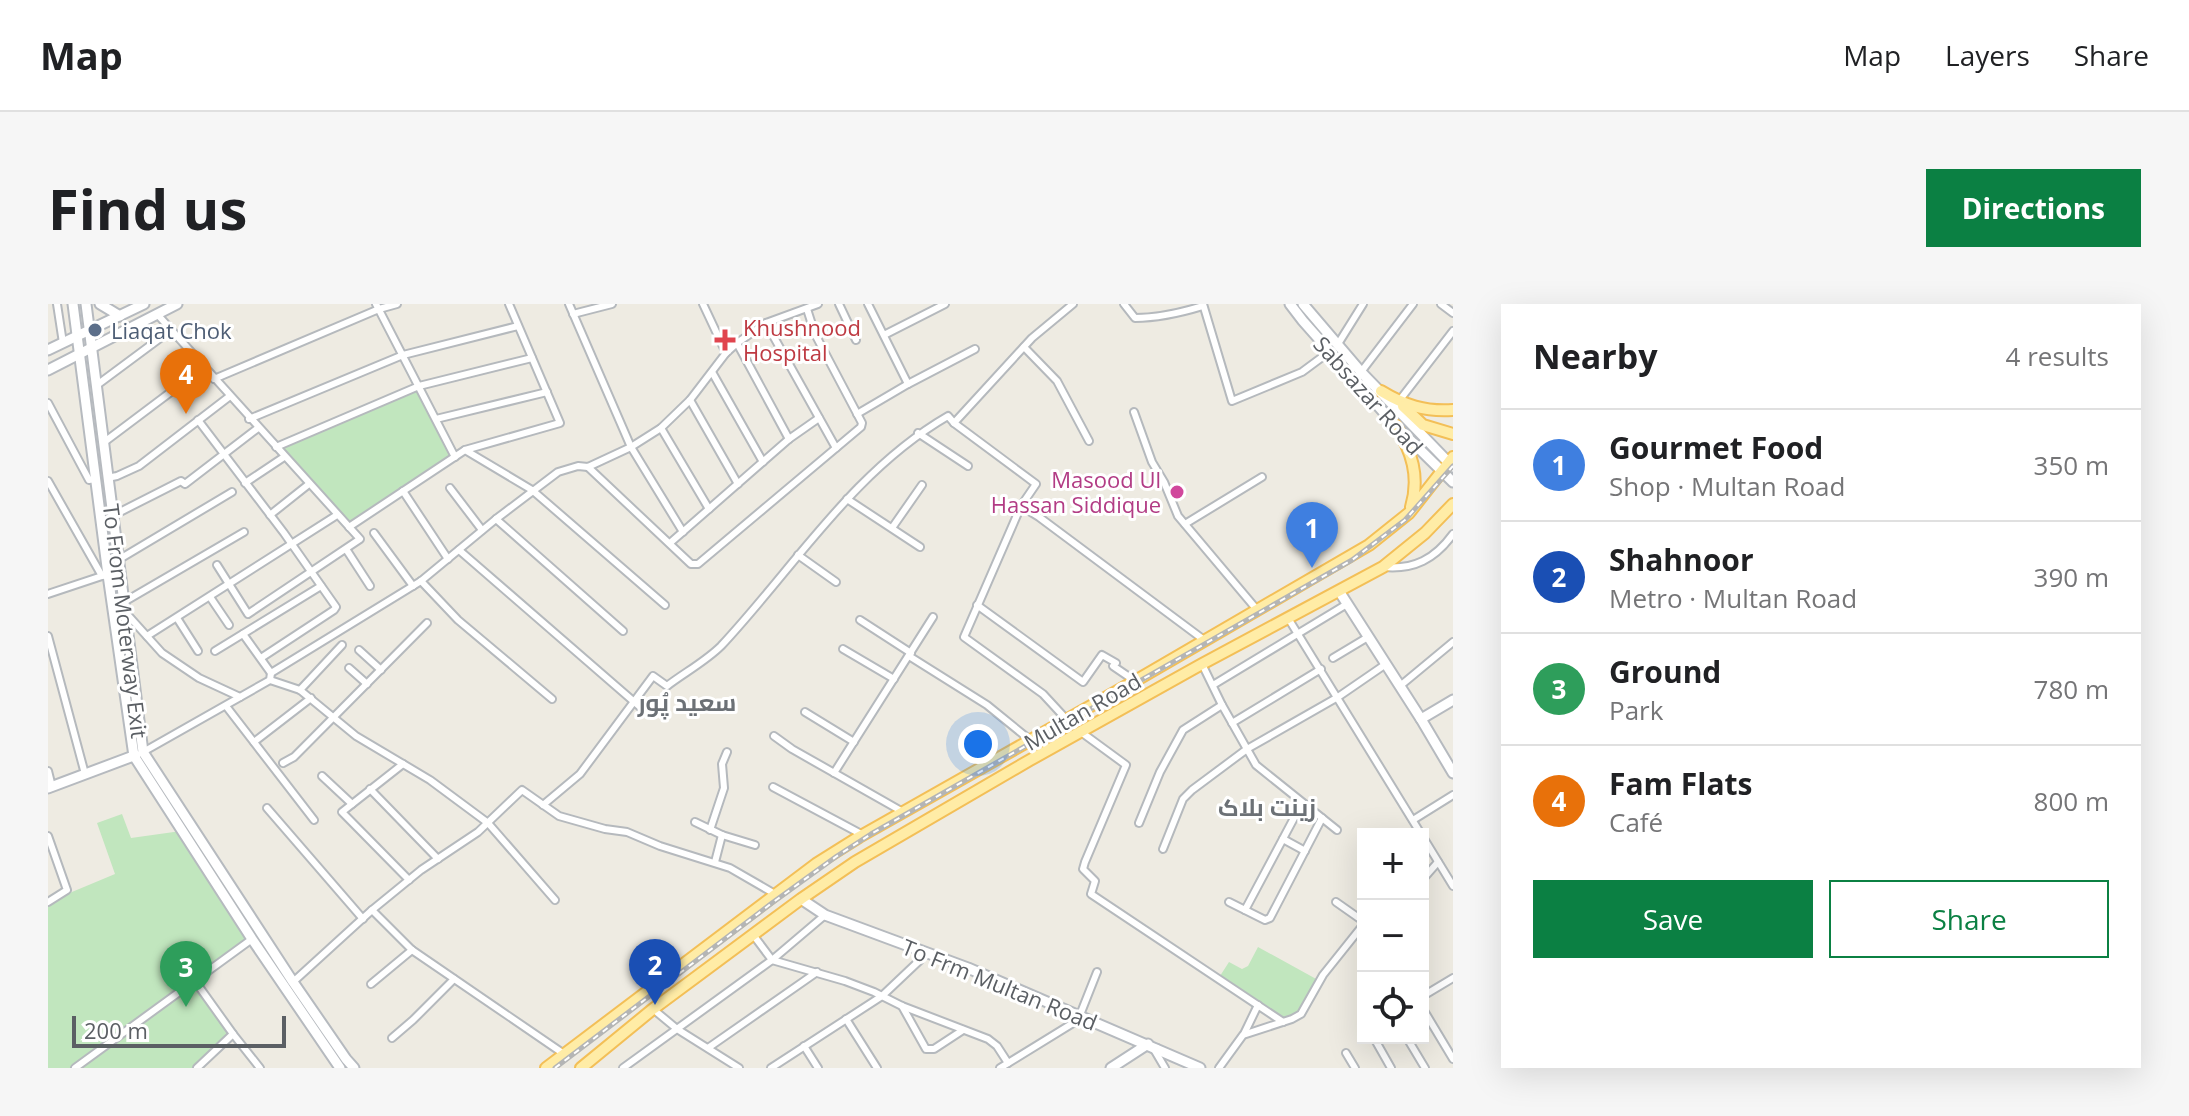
<!DOCTYPE html>
<meta charset="utf-8">
<style>
:root{--surface:#fff;--page:#f6f6f6;--text:#202124;--muted:#757577;--line:#e0e0e0;--accent:#0b8043}
body{margin:0;font-family:"Open Sans",Cairo,sans-serif;background:var(--page);color:var(--text)}
.controls{position:absolute;right:24px;bottom:24px;display:grid;overflow:hidden;border-radius:0px;box-shadow:0 8px 32px #0002}
.controls button{width:72px;height:72px;display:grid;place-items:center;padding:0;border:0;border-bottom:2px solid var(--line);background:var(--surface);color:var(--text);font:40px sans-serif}
.scale{position:absolute;left:24px;bottom:20px;width:214px;box-sizing:border-box;padding-left:8px;border:4px solid #5b5f64;border-top:0;font-size:22px;line-height:28px;white-space:nowrap;color:#5b5f64;-webkit-text-stroke:6px #fff;paint-order:stroke}
.you{position:absolute;left:930px;top:440px;width:28px;height:28px;margin:-20px;border:6px solid #fff;border-radius:50%;background:#1a73e8;box-shadow:0 0 0 12px #1a73e833}
.badge{display:grid;place-items:center;width:52px;height:52px;border-radius:50%;background:var(--accent);color:#fff;font-size:26px;font-weight:700}
.pin{position:absolute;translate:-50% -66px;filter:drop-shadow(0 2px 4px #0008)}
.pin::after{content:'';position:absolute;top:42px;width:28px;height:24px;background:inherit;clip-path:polygon(0 0,100% 0,50% 100%)}
.list{margin:0;padding:0;list-style:none}
h2{display:flex;justify-content:space-between;align-items:center;height:104px;margin:0;padding:0 32px;font-size:34px}
h2 small{font-size:26px;font-weight:400;color:var(--muted)}
.list li{display:grid;grid-template-columns:52px 1fr auto;gap:24px;align-items:center;box-sizing:border-box;height:112px;padding:0 32px;border-top:2px solid var(--line)}
.list b{display:block;font-size:30px;white-space:nowrap}
.list p{margin:0;font-size:26px;white-space:nowrap;color:var(--muted)}
.list em{font-size:26px;font-style:normal;color:var(--muted)}
.actions{display:flex;gap:16px;padding:24px 32px}
.actions a{flex:1;padding:18px 0;border:2px solid var(--accent);border-radius:0px;text-align:center;font-size:28px;color:var(--accent)}
.actions .main{background:var(--accent);color:#fff}
.icon{flex:none;width:44px;height:44px;fill:none;stroke:currentColor;stroke-width:2;stroke-linecap:round;stroke-linejoin:round}
.map{position:relative;flex:none;width:1405px;height:764px;overflow:hidden;border-radius:0px}
header{display:flex;align-items:center;gap:48px;box-sizing:border-box;height:112px;padding:0 40px;background:var(--surface);border-bottom:2px solid var(--line)}
header strong{font-size:38px}
nav{display:flex;gap:44px;margin-inline-start:auto;font-size:28px}
.intro{display:flex;align-items:center;justify-content:space-between;box-sizing:border-box;height:192px;padding:0 48px}
h1{margin:0;font-size:56px}
.button{padding:20px 36px;border-radius:0px;background:var(--accent);color:#fff;font-size:28px;font-weight:700}
main{display:flex;gap:48px;padding:0 48px}
aside{flex:1;background:var(--surface);border-radius:0px;box-shadow:0 8px 32px #0002}
.map>svg:first-child{display:block}
.green{fill:#c1e6be}
.lines{fill:none;stroke-linecap:round;stroke-linejoin:round}
.street-casing{stroke:#b5b9bd;stroke-width:10}
.secondary-casing{stroke:#b6babf;stroke-width:13}
.primary-casing{stroke:#f3bf57;stroke-width:14}
.street{stroke:#fff;stroke-width:6}
.secondary{stroke:#fff;stroke-width:9}
.primary{stroke:#ffeca6;stroke-width:10}
.rail-casing{stroke:#b4b5b5;stroke-width:5}
.rail{stroke:#fff;stroke-width:2;stroke-dasharray:6;stroke-linecap:butt}
.service-dot{fill:#5c6f8a;stroke:#fff;stroke-width:3}
.health-dot{fill:#e0444e;stroke:#fff;stroke-width:3}
.hotel-dot{fill:#d1479c;stroke:#fff;stroke-width:3}
.labels{text-anchor:middle;dominant-baseline:central;stroke-width:6;stroke-linejoin:round;paint-order:stroke}
.health-label{font-size:22px;fill:#be3a42;stroke:#fff;text-anchor:start}
.service-label{font-size:22px;fill:#4e5e75;stroke:#fff;text-anchor:start}
.street-label{font-size:22px;fill:#5b5f64;stroke:#fff}
.hotel-label{font-size:22px;fill:#b23c85;stroke:#fff;text-anchor:end}
.neighbourhood-label{font-size:24px;font-weight:bold;fill:#6c7176;stroke:#fff}
</style>
<header>
<strong>Map</strong>
<nav><a>Map</a><a>Layers</a><a>Share</a></nav>
</header>
<div class="intro"><h1>Find us</h1><a class="button">Directions</a></div>
<main>
<div class="map">
<svg width="1405" height="764" viewBox="0 0 1405 764">
<rect width="100%" height="100%" fill="#eeebe2"/>
<g class="green">
<path d="M370,79l37,74 -106,70 -73,-80z"/>
<path d="M74,510l9,24 50,-7 71,108 -57,42 38,53 -36,34h-149v-166l67,-28 -18,-51z"/>
<path d="M1210,643l60,33 -19,31 -16,8 -63,-43 9,-14 13,7 6,-3z"/>
</g>
<g class="lines">
<g class="street-casing">
<g id="street">
<path d="M9,0l6,39"/>
<path d="M328,0l79,153"/>
<path d="M521,0l62,143 52,85"/>
<path d="M655,0l23,49"/>
<path d="M791,0l17,36"/>
<path d="M820,0l40,80"/>
<path d="M1076,0l11,14c24,0 45,-5 68,-12"/>
<path d="M1155,0l29,97 70,-29 27,-20"/>
<path d="M1393,0l12,9"/>
<path d="M109,10l203,225 -112,75 -31,-49"/>
<path d="M525,10l39,-10"/>
<path d="M718,19l70,125"/>
<path d="M836,31l61,-31"/>
<path d="M689,39l52,96"/>
<path d="M1290,40l25,-40"/>
<path d="M976,43l33,34 32,60"/>
<path d="M664,68l51,90"/>
<path d="M1313,68l52,-68"/>
<path d="M166,75l165,-70 18,-5"/>
<path d="M49,81l74,-55"/>
<path d="M642,96l48,84"/>
<path d="M1351,97l54,-70"/>
<path d="M0,99l41,77 6,-1"/>
<path d="M1086,108l18,50 12,20 14,34 80,95"/>
<path d="M809,110l51,-30 67,-35"/>
<path d="M201,115l154,-64 115,-29"/>
<path d="M388,115l111,-27"/>
<path d="M150,116l86,113 52,74 -2,3 -73,48"/>
<path d="M906,119l78,-85 41,-34"/>
<path d="M613,124l48,81"/>
<path d="M870,129l50,33"/>
<path d="M55,139l101,-76"/>
<path d="M228,143l143,-61 113,-28"/>
<path d="M417,146l67,40 133,115"/>
<path d="M540,163l103,97h7l163,-137 1,-4 -47,-89 -8,-25"/>
<path d="M59,174l10,-2 22,-10 91,-70"/>
<path d="M0,177l54,95 6,-1"/>
<path d="M197,179l39,-26"/>
<path d="M402,184l32,42"/>
<path d="M355,187l45,68"/>
<path d="M799,195l73,48"/>
<path d="M973,202l18,11 165,123"/>
<path d="M222,211l39,-31"/>
<path d="M64,212l69,-35 4,3 73,-56"/>
<path d="M448,215l127,112"/>
<path d="M1137,220l77,-47"/>
<path d="M301,223l116,-77 95,-27 -51,-119"/>
<path d="M844,224l30,-43"/>
<path d="M326,229l39,53"/>
<path d="M622,239l119,-104 30,-21"/>
<path d="M298,245l24,37"/>
<path d="M411,246l188,163"/>
<path d="M750,251l38,27"/>
<path d="M70,256l114,-68"/>
<path d="M1335,263c31,3 52,-8 70,-33"/>
<path d="M373,277l37,39 94,79"/>
<path d="M0,290l54,-18"/>
<path d="M162,293l19,28"/>
<path d="M76,298l120,-70"/>
<path d="M929,301l106,77 19,-27 14,8 -3,3 22,15"/>
<path d="M78,309l36,40 37,25 41,19"/>
<path d="M129,314l21,33"/>
<path d="M1240,314l133,216"/>
<path d="M812,316l51,33"/>
<path d="M195,330l28,39"/>
<path d="M0,332l37,138"/>
<path d="M99,332l190,-121"/>
<path d="M795,345l51,30"/>
<path d="M311,346l22,20"/>
<path d="M167,347l106,-65"/>
<path d="M861,352l78,49 43,35"/>
<path d="M1285,354l35,-21"/>
<path d="M1154,360l20,41 34,60 81,65"/>
<path d="M301,364l18,16"/>
<path d="M222,376l30,10 56,46 74,44 58,43 67,77"/>
<path d="M1165,381l134,-81"/>
<path d="M1352,382l53,-44"/>
<path d="M252,386l42,-45"/>
<path d="M178,402l88,114"/>
<path d="M757,408l49,30"/>
<path d="M1184,419l89,-54"/>
<path d="M1033,428l45,33 -41,97 -2,7 12,12 -4,13 192,128"/>
<path d="M726,432l18,13 111,63"/>
<path d="M206,438l57,-44"/>
<path d="M95,448l127,-72 1,-7 150,-92 75,-62 62,-47 20,-6 10,1 43,-20 30,-19 29,-28 36,-47 11,-10 29,-20 52,-19"/>
<path d="M235,459l11,-6 133,-134"/>
<path d="M355,460l-61,48 67,68"/>
<path d="M0,467l4,16"/>
<path d="M786,469l99,-156"/>
<path d="M274,472l30,28"/>
<path d="M725,483l88,47"/>
<path d="M322,485l68,70"/>
<path d="M495,501l37,-31 73,-98 14,10c17,-13 39,-25 54,-40 73,-78 132,-175 227,-230l6,7 82,61 -15,22 -57,131 79,57 24,26"/>
<path d="M219,504l96,111"/>
<path d="M1365,516l40,-25"/>
<path d="M647,518l27,13 33,10"/>
<path d="M1091,519l21,-51 23,-42 39,-25"/>
<path d="M662,526l14,-42 -2,-24 5,-12"/>
<path d="M0,532l19,54 -19,12"/>
<path d="M1375,533l30,49"/>
<path d="M1235,535l22,12"/>
<path d="M1115,545l20,-50 9,-9 55,-41 91,-52 48,-33"/>
<path d="M667,558l7,-27"/>
<path d="M1375,575l15,-17"/>
<path d="M1181,598l36,18 5,-2 52,-100"/>
<path d="M1288,598l27,19"/>
<path d="M324,606l40,40 152,104"/>
<path d="M1197,606l57,-107"/>
<path d="M706,632l18,24 73,21 29,11 28,14 86,33 9,7 11,17"/>
<path d="M147,677l38,53 27,34"/>
<path d="M245,678l79,-72 49,-40 57,-38 44,-42 37,26 46,13 22,3 33,14 70,22 45,26"/>
<path d="M323,680l41,-34"/>
<path d="M1375,692l30,-18"/>
<path d="M854,702l24,43h8l29,-19"/>
<path d="M605,705l24,20 62,39"/>
<path d="M1375,705l30,50"/>
<path d="M798,715l31,49"/>
<path d="M1196,730l14,-29"/>
<path d="M344,734l21,-18 41,-41"/>
<path d="M1326,734l17,30"/>
<path d="M1359,734l18,30"/>
<path d="M756,742l14,22"/>
<path d="M660,744l109,-76"/>
<path d="M1109,744l-2,3 10,17"/>
<path d="M1298,749l9,15"/>
<path d="M27,764l177,-129"/>
<path d="M149,764l36,-34"/>
<path d="M575,764l149,-108 53,-45"/>
<path d="M723,764l111,-72 38,-36 4,-7"/>
<path d="M952,764l78,-48 19,-48"/>
<path d="M1171,764l24,-33 49,-16 9,-5 22,-39 40,-50"/>
</g>
</g>
<g class="secondary-casing">
<g id="secondary">
<path d="M25,0l35,271 26,181 118,183 88,129"/>
<path d="M38,0l57,448 150,230 53,77 8,9"/>
<path d="M52,0l20,12"/>
<path d="M1242,0l13,17 92,104 58,57"/>
<path d="M1255,0l58,68 92,95"/>
<path d="M0,46l96,-46"/>
<path d="M0,66l129,-66"/>
<path d="M1291,287l82,128 32,54"/>
<path d="M1373,415l32,-19"/>
<path d="M0,484l88,-33"/>
<path d="M753,595l24,16 143,53 232,100"/>
<path d="M1063,764l37,-24"/>
</g>
</g>
<g class="primary-casing">
<g id="primary">
<path d="M1333,87c23,14 44,21 72,19"/>
<path d="M1355,102l20,19 30,9"/>
<path d="M1347,121c17,26 25,52 16,82"/>
<path d="M498,764l270,-204 43,-27 276,-156 234,-136 40,-32 44,-56"/>
<path d="M533,764l72,-59 148,-110 54,-37 175,-102 172,-96 181,-97 42,-34 28,-29"/>
</g>
</g>
<use href="#street" class="street"/>
<use href="#secondary" class="secondary"/>
<use href="#primary" class="primary"/>
<g class="rail-casing">
<path id="rail" d="M507,764l217,-165 65,-47 34,-22 481,-274 53,-40 48,-54"/>
</g>
<use href="#rail" class="rail"/>
</g>
<circle class="service-dot" cx="47" cy="26" r="8"/>
<path class="health-dot" d="M673 24h8v8h8v8h-8v8h-8v-8h-8v-8h8z"/>
<circle class="hotel-dot" cx="1129" cy="188" r="8"/>
<g class="labels">
<g class="health-label">
<text x="695" y="23">Khushnood<tspan x="695" dy="25">Hospital</tspan></text>
</g>
<g class="service-label">
<text x="63" y="26">Liaqat Chok</text>
</g>
<g class="street-label">
<text transform="translate(1321 91) rotate(48)">Sabsazar Road</text>
<text transform="translate(78 317) rotate(83)">To From Moterway Exit</text>
<text transform="translate(1034 407) rotate(-30)">Multan Road</text>
<text transform="translate(952 680) rotate(22)">To Frm Multan Road</text>
</g>
<g class="hotel-label">
<text x="1113" y="175">Masood Ul<tspan x="1113" dy="25">Hassan Siddique</tspan></text>
</g>
<g class="neighbourhood-label">
<text x="639" y="397">سعید پُور</text>
<text x="1219" y="502">زینت بلاک</text>
</g>
</g>
</svg>
<div class="controls">
<button>+</button>
<button>−</button>
<button><svg class="icon" aria-label="locate" viewBox="0 0 24 24"><circle cx="12" cy="12" r="6"/><path d="M12 2v4M12 18v4M2 12h4M18 12h4"/></svg></button>
</div>
<div class="scale">200 m</div>
<div class="you"></div>
<div class="pin badge" style="left:1264px;top:264px;background:#3f7fe0">1</div>
<div class="pin badge" style="left:607px;top:701px;background:#1a4fb4">2</div>
<div class="pin badge" style="left:138px;top:703px;background:#2e9e5b">3</div>
<div class="pin badge" style="left:138px;top:110px;background:#e8710a">4</div>
</div>
<aside>
<h2>Nearby<small>4 results</small></h2>
<ul class="list">
<li><span class="badge" style="background:#3f7fe0">1</span><div><b>Gourmet Food</b><p>Shop · Multan Road</p></div><em>350 m</em></li>
<li><span class="badge" style="background:#1a4fb4">2</span><div><b>Shahnoor</b><p>Metro · Multan Road</p></div><em>390 m</em></li>
<li><span class="badge" style="background:#2e9e5b">3</span><div><b>Ground</b><p>Park</p></div><em>780 m</em></li>
<li><span class="badge" style="background:#e8710a">4</span><div><b>Fam Flats</b><p>Café</p></div><em>800 m</em></li>
</ul>
<div class="actions"><a class="main">Save</a><a>Share</a></div>
</aside>
</main>
